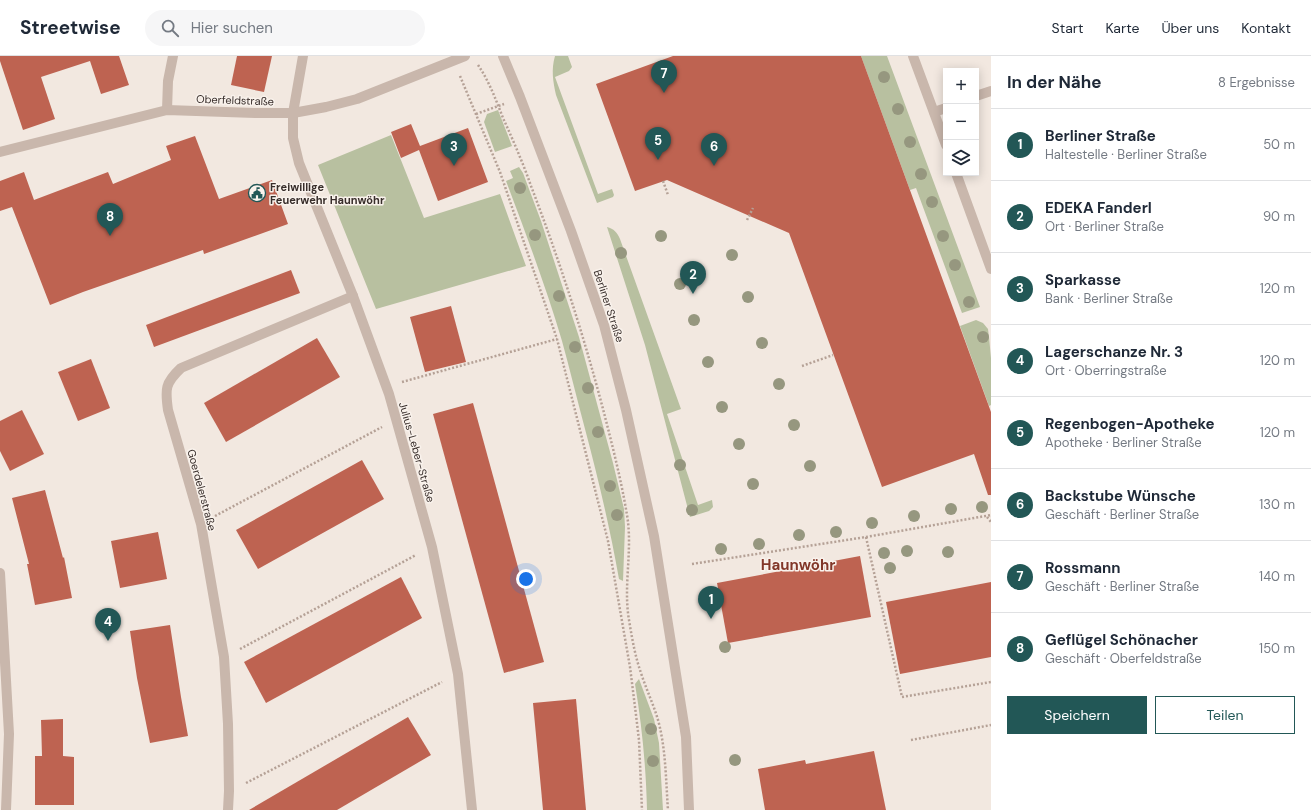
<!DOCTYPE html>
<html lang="de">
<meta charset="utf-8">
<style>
:root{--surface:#fff;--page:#f6f6f7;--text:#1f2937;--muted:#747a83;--line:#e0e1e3;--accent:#225756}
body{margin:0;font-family:"DM Sans",sans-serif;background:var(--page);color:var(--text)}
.controls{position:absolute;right:12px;top:12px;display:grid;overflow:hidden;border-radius:0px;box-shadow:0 2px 10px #0003}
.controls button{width:36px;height:36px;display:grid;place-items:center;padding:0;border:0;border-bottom:1px solid var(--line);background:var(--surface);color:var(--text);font:20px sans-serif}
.you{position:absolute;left:526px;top:523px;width:14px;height:14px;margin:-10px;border:3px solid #fff;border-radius:50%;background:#1a73e8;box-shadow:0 0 0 6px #1a73e833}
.badge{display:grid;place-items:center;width:26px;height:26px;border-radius:50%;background:var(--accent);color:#fff;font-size:13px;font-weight:700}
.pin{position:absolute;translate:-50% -33px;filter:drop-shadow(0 1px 2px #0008)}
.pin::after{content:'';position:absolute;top:21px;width:14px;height:12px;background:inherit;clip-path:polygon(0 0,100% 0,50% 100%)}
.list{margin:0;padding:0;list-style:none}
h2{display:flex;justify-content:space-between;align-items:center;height:52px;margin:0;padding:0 16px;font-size:17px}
h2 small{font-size:13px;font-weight:400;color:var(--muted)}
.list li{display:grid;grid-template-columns:26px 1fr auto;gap:12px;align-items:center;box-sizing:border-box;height:72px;padding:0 16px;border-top:1px solid var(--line)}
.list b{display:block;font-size:15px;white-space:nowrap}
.list p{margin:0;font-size:13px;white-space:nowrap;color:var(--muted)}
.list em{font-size:13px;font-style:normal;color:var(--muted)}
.actions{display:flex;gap:8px;padding:12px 16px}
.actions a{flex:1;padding:9px 0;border:1px solid var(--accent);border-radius:0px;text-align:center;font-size:14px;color:var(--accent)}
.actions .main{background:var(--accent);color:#fff}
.icon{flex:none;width:22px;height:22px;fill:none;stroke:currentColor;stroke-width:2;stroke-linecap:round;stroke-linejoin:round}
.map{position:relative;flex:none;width:991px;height:754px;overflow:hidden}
header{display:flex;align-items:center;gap:24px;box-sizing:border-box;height:56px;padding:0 20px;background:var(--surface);border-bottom:1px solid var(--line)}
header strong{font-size:19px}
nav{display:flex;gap:22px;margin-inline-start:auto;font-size:14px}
.search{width:280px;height:36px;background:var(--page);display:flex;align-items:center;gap:10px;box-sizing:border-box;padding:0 14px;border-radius:22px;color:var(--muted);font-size:15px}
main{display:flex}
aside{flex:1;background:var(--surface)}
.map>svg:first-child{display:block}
.green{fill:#b8c0a0}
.building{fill:#be6351}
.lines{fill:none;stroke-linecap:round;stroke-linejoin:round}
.path{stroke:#b5a196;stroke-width:2.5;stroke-dasharray:2 2;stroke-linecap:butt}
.service{stroke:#c9b7ac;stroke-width:10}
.minor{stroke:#c9b7ac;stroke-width:10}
.tertiary{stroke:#c9b7ac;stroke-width:10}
.tree{fill:#96977f}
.labels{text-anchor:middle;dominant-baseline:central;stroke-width:3;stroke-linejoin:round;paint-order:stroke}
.street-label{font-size:11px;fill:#382e2b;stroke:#f9f2ec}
.poi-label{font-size:11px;font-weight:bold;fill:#382e2b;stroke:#f9f2ec;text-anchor:start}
.district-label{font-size:15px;font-weight:bold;fill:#823729;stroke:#f9f2ec}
</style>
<header>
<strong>Streetwise</strong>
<div class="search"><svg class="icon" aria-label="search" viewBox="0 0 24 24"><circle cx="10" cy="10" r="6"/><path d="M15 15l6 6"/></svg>Hier suchen</div>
<nav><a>Start</a><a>Karte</a><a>Über uns</a><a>Kontakt</a></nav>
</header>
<main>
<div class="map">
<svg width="991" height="754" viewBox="0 0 991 754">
<rect width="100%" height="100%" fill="#f2e8e0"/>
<g class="green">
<path d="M555,0h13l4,11 -3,4 -14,6 43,117 14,-5 2,6 -1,2 -16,6 -41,-108c-3,-14 -5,-25 -1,-39z"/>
<path d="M861,0h26l93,251 -18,6 -46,-125 -6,2z"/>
<path d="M498,54l14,36 -17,6 -11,-30 3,-8z"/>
<path d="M391,79l33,83 76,-24 26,72 -150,43 -58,-144z"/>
<path d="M519,111l4,6 18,48 38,116 34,126 11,46 1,18 -2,54 -4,-2c-9,-51 -21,-101 -34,-150 -8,-30 -15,-59 -23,-88 -16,-54 -36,-107 -56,-160l7,-3 -3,-7z"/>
<path d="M607,171c7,2 10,5 13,12l61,170 -14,5 31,91 14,-5 1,7 -4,4 -19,6 -45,-172z"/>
<path d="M976,264l7,3 5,6 1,8 2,21v47l-2,1 -29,-80z"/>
<path d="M639,623l15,40 5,24 4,67h-16c-1,-43 -5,-84 -12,-126z"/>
</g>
<g class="building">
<path d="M0,0h119l10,29 -28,9 -11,-33 -49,16 14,42 -32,11 -23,-69z"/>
<path d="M237,0h35l-8,36 -33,-7z"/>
<path d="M673,0h188l130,356v83h-3l-14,-41 -92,33 -93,-254 -122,-53 -32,11 -39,-107z"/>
<path d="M411,68l9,22 48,-18 20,54 -50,19 -19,-51 -18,8 -10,-26z"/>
<path d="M195,80l24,63 53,-19 16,44 -84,30 -1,-4 -120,42 -33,13 -38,-98 -12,4v-30l24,-9 10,28 74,-28 5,12 58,-24 -5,-14z"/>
<path d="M291,214l9,23 -146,54 -8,-22z"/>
<path d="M451,250l15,56 -41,10 -15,-55z"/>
<path d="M317,282l23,39 -114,65 -22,-39z"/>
<path d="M91,303l19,49 -32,13 -20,-49z"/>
<path d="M473,347l71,259 -40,11 -71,-259z"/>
<path d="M22,354l22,44 -34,17 -10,-20v-30z"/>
<path d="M362,404l22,39 -126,70 -22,-39z"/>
<path d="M45,434l18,68 1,-1 8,41 -37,7 -8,-41h2l-17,-66z"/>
<path d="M158,476l9,47 -47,9 -9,-47z"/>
<path d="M860,500l11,61 -143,26 -11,-60z"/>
<path d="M401,521l21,41 -156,85 -22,-41z"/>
<path d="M991,526v75l-91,17 -14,-72z"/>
<path d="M170,569l11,72 7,39 -38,7 -13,-65 -7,-47z"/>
<path d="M576,643l10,111h-43l-10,-107z"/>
<path d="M408,661l23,38 -94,55h-88z"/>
<path d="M63,663v37l11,1v48h-39v-49h7l-1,-36z"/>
<path d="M874,695l12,59h-121l-7,-41 47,-9 1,4z"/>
</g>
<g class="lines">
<g class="path">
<path d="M478,9c11,16 18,35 25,53 10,22 20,45 28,68 28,73 52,147 72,223 9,35 18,70 24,106 6,35 -4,70 2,105 3,18 6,36 12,53 6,19 15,36 19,55 6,27 6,55 8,82"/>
<path d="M460,20l40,96 57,167 51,202 22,126 6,48 3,25 3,70"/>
<path d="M476,58l28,-10"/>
<path d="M663,125l5,14"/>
<path d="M747,164l6,-12"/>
<path d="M802,310l31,-11"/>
<path d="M402,326l155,-43"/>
<path d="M215,460l167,-89"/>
<path d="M987,461l4,5"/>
<path d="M866,481l36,160 89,-15"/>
<path d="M692,508l174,-27 125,-22"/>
<path d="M240,593l176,-94"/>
<path d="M911,684l80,-15"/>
<path d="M246,727l196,-101"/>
</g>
<path class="service" d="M293,57l10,-57"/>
<g class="minor">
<path d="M913,0l33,89"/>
<path d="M976,40l15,-5"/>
<path d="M167,54l1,-29 5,-25"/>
<path d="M934,56l12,-4"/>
<path d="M293,57v25l6,25 54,133 36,98 43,153 26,127 14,136"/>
<path d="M0,96l167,-42 88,3h38l33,-6 31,-8 108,-43"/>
<path d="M956,117l35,96"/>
<path d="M0,517l9,161 -3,76"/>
<path d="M228,754l1,-19 -1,-67 -4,-67 -23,-133 -33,-114c-3,-21 -3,-27 13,-42l172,-72"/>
</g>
<path class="tertiary" d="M503,0l17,41 51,134 33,94 22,85 28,126 32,201 3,73"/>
</g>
<g class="tree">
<circle cx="884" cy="21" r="6"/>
<circle cx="898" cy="53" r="6"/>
<circle cx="910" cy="86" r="6"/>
<circle cx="921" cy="118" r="6"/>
<circle cx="520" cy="132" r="6"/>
<circle cx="932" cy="146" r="6"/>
<circle cx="535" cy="179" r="6"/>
<circle cx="661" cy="180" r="6"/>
<circle cx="943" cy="180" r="6"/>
<circle cx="621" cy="197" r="6"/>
<circle cx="732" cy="199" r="6"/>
<circle cx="955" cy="209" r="6"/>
<circle cx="680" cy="228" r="6"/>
<circle cx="559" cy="240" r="6"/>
<circle cx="748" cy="241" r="6"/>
<circle cx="969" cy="246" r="6"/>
<circle cx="694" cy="264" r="6"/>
<circle cx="983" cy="281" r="6"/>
<circle cx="762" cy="287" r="6"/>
<circle cx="575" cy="291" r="6"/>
<circle cx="708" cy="306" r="6"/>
<circle cx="779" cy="328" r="6"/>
<circle cx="588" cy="332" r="6"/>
<circle cx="722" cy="351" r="6"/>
<circle cx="794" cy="369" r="6"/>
<circle cx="598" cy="376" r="6"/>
<circle cx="739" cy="388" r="6"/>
<circle cx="680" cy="409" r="6"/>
<circle cx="810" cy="410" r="6"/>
<circle cx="753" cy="428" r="6"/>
<circle cx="610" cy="430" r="6"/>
<circle cx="982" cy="451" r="6"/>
<circle cx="951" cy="453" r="6"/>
<circle cx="692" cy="454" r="6"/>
<circle cx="617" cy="459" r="6"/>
<circle cx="914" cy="460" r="6"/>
<circle cx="872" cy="467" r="6"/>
<circle cx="836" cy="476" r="6"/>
<circle cx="799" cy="479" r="6"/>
<circle cx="759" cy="488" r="6"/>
<circle cx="721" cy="493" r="6"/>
<circle cx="907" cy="495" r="6"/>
<circle cx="948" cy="496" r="6"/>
<circle cx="884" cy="497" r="6"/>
<circle cx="890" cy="512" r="6"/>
<circle cx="725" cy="591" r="6"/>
<circle cx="651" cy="673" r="6"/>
<circle cx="735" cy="704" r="6"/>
<circle cx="653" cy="705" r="6"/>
</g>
<defs>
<g id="civic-ring" transform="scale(0.9)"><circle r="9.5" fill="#f9f2ec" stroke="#225756" stroke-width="1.5"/><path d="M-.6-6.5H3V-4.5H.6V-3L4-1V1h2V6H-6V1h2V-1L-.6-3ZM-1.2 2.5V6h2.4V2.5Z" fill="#225756"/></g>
</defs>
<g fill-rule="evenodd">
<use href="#civic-ring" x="257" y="137"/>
</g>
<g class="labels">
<g class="street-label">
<text transform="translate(235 44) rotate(2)">Oberfeldstraße</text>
<text transform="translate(609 250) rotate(72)">Berliner Straße</text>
<text transform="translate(417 396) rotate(74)">Julius-Leber-Straße</text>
<text transform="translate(202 434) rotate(75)">Goerdelerstraße</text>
</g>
<g class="poi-label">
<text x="270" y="131">Freiwillige<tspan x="270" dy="13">Feuerwehr Haunwöhr</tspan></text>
</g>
<g class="district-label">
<text x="798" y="509">Haunwöhr</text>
</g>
</g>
</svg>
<div class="controls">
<button>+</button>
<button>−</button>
<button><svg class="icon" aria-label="layers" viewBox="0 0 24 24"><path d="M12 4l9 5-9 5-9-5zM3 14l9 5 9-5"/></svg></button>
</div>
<div class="you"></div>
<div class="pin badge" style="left:711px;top:563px">1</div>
<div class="pin badge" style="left:693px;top:238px">2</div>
<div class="pin badge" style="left:454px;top:110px">3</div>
<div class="pin badge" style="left:108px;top:585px">4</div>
<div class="pin badge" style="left:658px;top:104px">5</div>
<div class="pin badge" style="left:714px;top:110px">6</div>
<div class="pin badge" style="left:664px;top:37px">7</div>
<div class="pin badge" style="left:110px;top:180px">8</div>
</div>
<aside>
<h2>In der Nähe<small>8 Ergebnisse</small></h2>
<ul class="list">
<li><span class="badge">1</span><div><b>Berliner Straße</b><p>Haltestelle · Berliner Straße</p></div><em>50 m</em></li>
<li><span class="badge">2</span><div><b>EDEKA Fanderl</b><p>Ort · Berliner Straße</p></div><em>90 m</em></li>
<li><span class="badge">3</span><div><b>Sparkasse</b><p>Bank · Berliner Straße</p></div><em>120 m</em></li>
<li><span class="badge">4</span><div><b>Lagerschanze Nr. 3</b><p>Ort · Oberringstraße</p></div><em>120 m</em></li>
<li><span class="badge">5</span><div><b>Regenbogen-Apotheke</b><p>Apotheke · Berliner Straße</p></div><em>120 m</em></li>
<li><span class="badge">6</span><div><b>Backstube Wünsche</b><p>Geschäft · Berliner Straße</p></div><em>130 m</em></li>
<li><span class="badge">7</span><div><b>Rossmann</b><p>Geschäft · Berliner Straße</p></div><em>140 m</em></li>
<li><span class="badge">8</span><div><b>Geflügel Schönacher</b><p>Geschäft · Oberfeldstraße</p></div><em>150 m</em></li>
</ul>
<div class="actions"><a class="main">Speichern</a><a>Teilen</a></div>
</aside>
</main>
